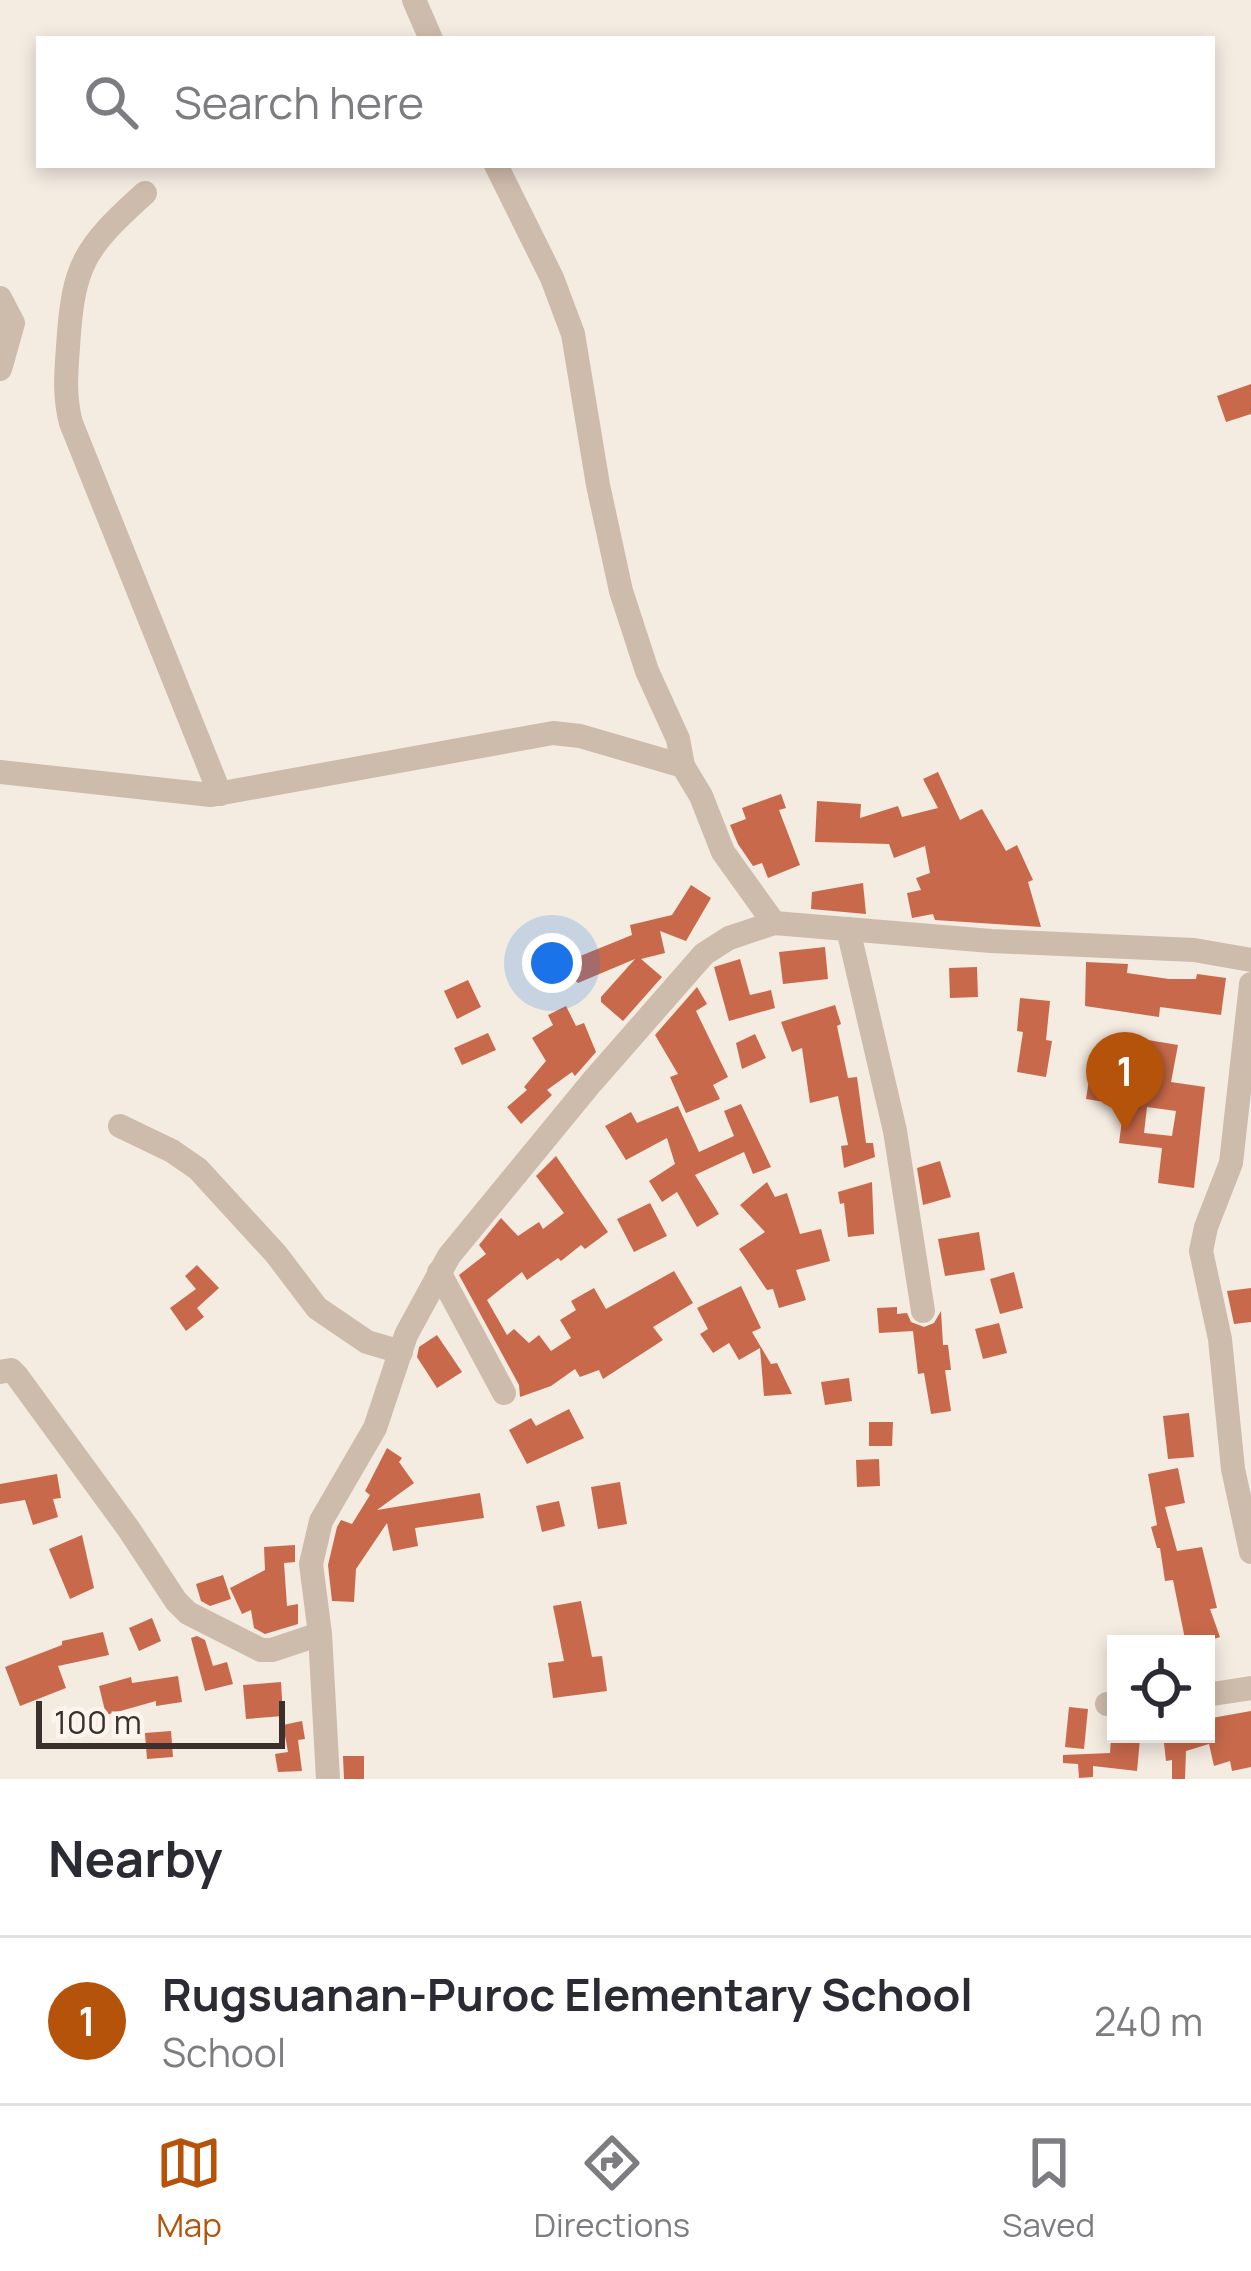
<!DOCTYPE html>
<style>
:root{--surface:#fff;--page:#f2f2f3;--text:#2b2b33;--muted:#7c7c81;--line:#e1e1e2;--accent:#b45309}
body{margin:0;font-family:Manrope,sans-serif;background:var(--page);color:var(--text)}
.controls{position:absolute;right:36px;bottom:36px;display:grid;overflow:hidden;border-radius:0px;box-shadow:0 6px 18px #0003}
.controls button{width:108px;height:108px;display:grid;place-items:center;padding:0;border:0;border-bottom:3px solid var(--line);background:var(--surface);color:var(--text);font:60px sans-serif}
.scale{position:absolute;left:36px;bottom:30px;width:249px;box-sizing:border-box;padding-left:12px;border:6px solid #3b302b;border-top:0;font-size:33px;line-height:42px;white-space:nowrap;color:#3b302b;-webkit-text-stroke:9px #fbf5ee;paint-order:stroke}
.you{position:absolute;left:552px;top:963px;width:42px;height:42px;margin:-30px;border:9px solid #fff;border-radius:50%;background:#1a73e8;box-shadow:0 0 0 18px #1a73e833}
.badge{display:grid;place-items:center;width:78px;height:78px;border-radius:50%;background:var(--accent);color:#fff;font-size:39px;font-weight:700}
.pin{position:absolute;translate:-50% -99px;filter:drop-shadow(0 3px 6px #0008)}
.pin::after{content:'';position:absolute;top:63px;width:42px;height:36px;background:inherit;clip-path:polygon(0 0,100% 0,50% 100%)}
.list{margin:0;padding:0;list-style:none}
h2{display:flex;justify-content:space-between;align-items:center;height:156px;margin:0;padding:0 48px;font-size:51px}
h2 small{font-size:39px;font-weight:400;color:var(--muted)}
.list li{display:grid;grid-template-columns:78px 1fr auto;gap:36px;align-items:center;box-sizing:border-box;height:168px;padding:0 48px;border-top:3px solid var(--line)}
.list b{display:block;font-size:45px;white-space:nowrap}
.list p{margin:0;font-size:39px;white-space:nowrap;color:var(--muted)}
.list em{font-size:39px;font-style:normal;color:var(--muted)}
.icon{flex:none;width:66px;height:66px;fill:none;stroke:currentColor;stroke-width:2;stroke-linecap:round;stroke-linejoin:round}
.map{position:relative;flex:none;width:1251px;height:1779px;overflow:hidden}
.search{position:absolute;background:var(--surface);box-shadow:0 6px 18px #0003;left:36px;right:36px;top:36px;height:132px;display:flex;align-items:center;gap:30px;box-sizing:border-box;padding:0 42px;border-radius:0px;color:var(--muted);font-size:45px}
.sheet{height:324px;background:var(--surface)}
nav{display:flex;justify-content:space-around;align-items:center;box-sizing:border-box;height:168px;border-top:3px solid var(--line);background:var(--surface);font-size:33px;color:var(--muted)}
nav a{display:grid;justify-items:center;gap:6px}
nav .on{color:var(--accent)}
.map>svg:first-child{display:block}
.building{fill:#c8694b;fill-rule:evenodd}
.lines{fill:none;stroke-linecap:round;stroke-linejoin:round}
.minor{stroke:#cdbbac;stroke-width:24}
</style>
<div class="map">
<svg width="1251" height="1779" viewBox="0 0 1251 1779">
<rect width="100%" height="100%" fill="#f4ebe1"/>
<g class="building">
<path d="M1251,384v30l-25,8 -9,-26z"/>
<path d="M938,772l22,48 22,-11 24,42 11,-6 16,35 -5,2 13,45 -106,-7 -2,-6 -21,4 -5,-25 14,-3 -5,-12 14,-5 -5,-27 -31,12 -5,-14 -74,-2 2,-41 44,3 -1,14 38,-12 4,11 36,-9 -15,-29z"/>
<path d="M781,794l5,14 -7,2 21,55 -32,13 -6,-15 -9,3 -15,-22 -8,-19 16,-6 -4,-11z"/>
<path d="M863,883l3,31 -55,-5 1,-17z"/>
<path d="M691,885l20,13 -25,43 -26,-10 5,22 -24,6 21,18 -39,44 -22,-19v-5l34,-38 -57,24 -20,-18 74,-30 -2,-10 42,-10z"/>
<path d="M825,947l3,32 -45,5 -4,-32z"/>
<path d="M740,959l10,36 21,-5 4,18 -46,13 -15,-54z"/>
<path d="M1086,962l42,2 -1,9 42,6h27l1,-5 29,4 -5,37 -61,-8 -1,10 -74,-11z"/>
<path d="M977,967l1,30 -28,1 -1,-30z"/>
<path d="M468,980l13,27 -24,12 -13,-28z"/>
<path d="M697,987l10,17 -11,7 32,66 -15,8 7,14 -34,14 -16,-36 8,-3 -23,-39z"/>
<path d="M1020,998l30,3 -4,39 6,1 -6,36 -29,-5 6,-40 -6,-1z"/>
<path d="M835,1005l6,19 -4,2 11,52 9,-1 9,66h7l2,14 -31,11 -3,-22 7,-1 -10,-49 -28,7 -8,-55 -10,4 -11,-30z"/>
<path d="M566,1006l10,20 8,-3 12,29 -21,24 -3,-4 -25,18 5,5 -31,29 -14,-17 20,-17 -3,-3 22,-26 -14,-23 21,-13 -5,-10z"/>
<path d="M488,1033l8,17 -34,15 -8,-17z"/>
<path d="M755,1034l11,24 -24,11 -6,-26z"/>
<path d="M1148,1040l30,5 -7,37 34,5 -11,101 -36,-5 4,-35 -43,-5 5,-38 -38,-6 3,-19 51,9zM1147,1107l29,4 -4,25 -28,-3z"/>
<path d="M741,1104l30,63 -18,7 -9,-22 -49,23 24,39 -22,13 -20,-35 -15,10 -13,-21 26,-17 -8,-26 -41,22 -21,-34 26,-14 6,11 41,-17 21,46 35,-16 -10,-25z"/>
<path d="M556,1156l52,76 -23,17 -4,-4 -20,16 -3,-3 -31,22 -5,-8 -35,28 20,35 7,-6 15,14 10,-8 12,16 20,-13 -11,-18 16,-10 -5,-9 23,-13 12,21 68,-38 19,32 -40,24 10,13 -60,39 -4,-9 -19,7 -5,-8 -24,17 -31,11 -1,-12 -60,-110 27,-21 -7,-9 22,-27 17,18 21,-14 4,7 21,-16 -28,-37z"/>
<path d="M940,1161l11,36 -28,8 -6,-37z"/>
<path d="M767,1182l8,15 12,-4 13,41 21,-5 9,32 -34,9 10,30 -27,8 -6,-19 -6,1 -28,-41 26,-17 -25,-27z"/>
<path d="M872,1182l2,52 -26,3 -4,-34 -4,1 -2,-12z"/>
<path d="M650,1203l17,33 -33,16 -17,-33z"/>
<path d="M979,1232l6,38 -40,6 -7,-37z"/>
<path d="M197,1265l22,23 -22,20 7,9 -18,14 -16,-23 26,-19 -11,-13z"/>
<path d="M1014,1272l9,36 -23,6 -10,-35z"/>
<path d="M741,1286l20,42 -9,4 19,32 6,-1 15,31 -28,2 -4,-48 -21,12 -10,-17 -16,10 -13,-19 8,-5 -11,-21z"/>
<path d="M1251,1288v34l-17,2 -7,-33z"/>
<path d="M897,1307v7l10,-1 4,9 13,5 10,-4 7,-12 2,34h5l3,25h-6l6,41 -20,3 -7,-41 -6,1 -5,-43 -34,2 -2,-25z"/>
<path d="M999,1323l8,30 -24,6 -8,-30z"/>
<path d="M437,1335l25,37 -25,16 -20,-31 2,-10z"/>
<path d="M849,1378l3,23 -27,4 -4,-23z"/>
<path d="M569,1409l15,29 -57,26 -18,-34 22,-12 5,8z"/>
<path d="M1189,1413l5,44 -26,2 -5,-43z"/>
<path d="M869,1422h24l-1,24h-23z"/>
<path d="M387,1448l15,10 -3,4 15,21 -37,27 103,-17 4,25 -69,10 3,18 -25,5 -6,-28 -31,46 -2,33 -22,-1 -4,-36 9,-38 4,-7 11,4 18,-29 -5,-4z"/>
<path d="M879,1459l1,27 -23,1 -1,-27z"/>
<path d="M1178,1468l7,35 -20,4 12,44 25,-4 15,61 -7,1 10,28 -18,6 -1,-3 -15,4 -13,-64 -8,1 -5,-33h-3l-6,-21 6,-2 -9,-51z"/>
<path d="M57,1474l4,24 -8,1 5,18 -25,8 -8,-25 -25,4v-20z"/>
<path d="M620,1482l7,42 -29,5 -7,-42z"/>
<path d="M559,1501l6,25 -23,6 -6,-26z"/>
<path d="M82,1535l12,53 -24,11 -21,-50z"/>
<path d="M295,1545v17l-11,1 3,43 11,-2v20l-33,10 -11,-6 -3,-18 -9,4 -12,-26 35,-18 -1,-23z"/>
<path d="M223,1575l8,24 -21,7 -9,-5 -5,-17z"/>
<path d="M581,1601l11,56 10,-1 5,35 -54,7 -5,-35 16,-2 -11,-55z"/>
<path d="M152,1618l9,23 -22,10 -10,-23z"/>
<path d="M103,1632l6,23 -51,11 8,22 -46,18 -15,-39 57,-22v-4z"/>
<path d="M197,1636l8,4 8,26 14,-4 6,22 -28,7 -14,-53z"/>
<path d="M178,1676l4,26 -26,4v-5l-50,14 -7,-29 32,-9 1,6z"/>
<path d="M281,1682l2,34 -37,3 -3,-34z"/>
<path d="M1069,1707l19,2 -4,40 -19,-2z"/>
<path d="M1251,1711v56l-19,4 -2,-10 -16,5 -5,-22 -23,7 -1,28h-13v-19l-6,1 -3,-27h43v-15z"/>
<path d="M302,1721l3,18 -7,1 4,31 -24,1 -3,-18 13,-2 -5,-27z"/>
<path d="M171,1731l2,26 -26,2 -2,-26z"/>
<path d="M1111,1737l29,2 -3,32 -44,-5v11l-14,1 -1,-14 -15,-1v-8l47,-2z"/>
<path d="M343,1756h21v23h-20z"/>
</g>
<g class="lines">
<g class="minor">
<path d="M414,0l17,39"/>
<path d="M496,165l56,113 21,56 25,151 23,106 26,80 31,68 5,27"/>
<path d="M145,193c-61,55 -72,71 -77,154 -2,26 -4,50 3,76l149,371"/>
<path d="M0,298l13,25 -13,46"/>
<path d="M0,772l211,23 342,-62 27,3 103,30 18,30 22,56 51,71"/>
<path d="M848,929l47,202 28,180"/>
<path d="M1251,984l-20,179 -25,64 -5,24 19,88 13,130 18,83"/>
<path d="M120,1126l52,25 26,18 78,85 41,54 50,34 34,10"/>
<path d="M439,1272l65,121"/>
<path d="M0,1372l11,-2 6,6 111,152 48,73 12,12 73,37h11l48,-16"/>
<path d="M1206,1695l45,-7"/>
<path d="M1107,1704h9"/>
<path d="M328,1779l-8,-145 -9,-70 10,-43 54,-93 31,-93 43,-79 142,-173 113,-129 25,-16 45,-15 217,18 203,9 57,10"/>
</g>
</g>
</svg>
<div class="controls">
<button><svg class="icon" aria-label="locate" viewBox="0 0 24 24"><circle cx="12" cy="12" r="6"/><path d="M12 2v4M12 18v4M2 12h4M18 12h4"/></svg></button>
</div>
<div class="scale">100 m</div>
<div class="you"></div>
<div class="pin badge" style="left:1125px;top:1131px">1</div>
<div class="search"><svg class="icon" aria-label="search" viewBox="0 0 24 24"><circle cx="10" cy="10" r="6"/><path d="M15 15l6 6"/></svg>Search here</div>
</div>
<section class="sheet">
<h2>Nearby<small></small></h2>
<ul class="list">
<li><span class="badge">1</span><div><b>Rugsuanan-Puroc Elementary School</b><p>School</p></div><em>240 m</em></li>
</ul>
</section>
<nav>
<a class="on"><svg class="icon" aria-label="map" viewBox="0 0 24 24"><path d="M3 6l6-2 6 2 6-2v14l-6 2-6-2-6 2zM9 4v14M15 6v14"/></svg>Map</a>
<a><svg class="icon" aria-label="directions" viewBox="0 0 24 24"><path d="M12 3l9 9-9 9-9-9zM9 14v-3h6M13 9l2 2-2 2"/></svg>Directions</a>
<a><svg class="icon" aria-label="saved" viewBox="0 0 24 24"><path d="M7 4h10v16l-5-4-5 4z"/></svg>Saved</a>
</nav>
